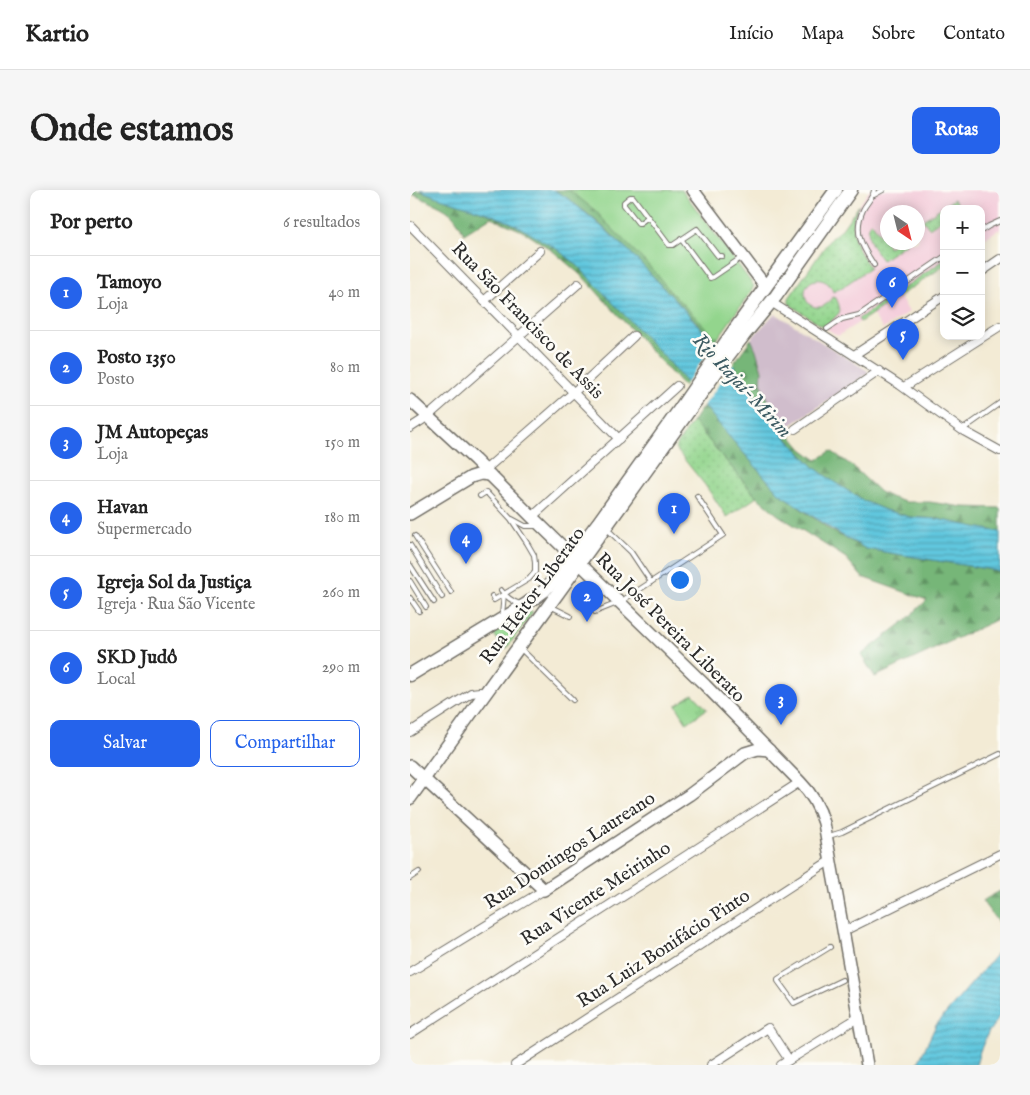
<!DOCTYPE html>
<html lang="pt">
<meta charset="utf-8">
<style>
:root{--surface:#fff;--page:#f6f6f6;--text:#222;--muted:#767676;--line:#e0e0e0;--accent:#2563eb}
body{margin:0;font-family:"IM FELL English",serif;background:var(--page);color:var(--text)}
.controls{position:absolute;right:15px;top:15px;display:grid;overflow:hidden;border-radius:10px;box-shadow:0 2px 12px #0003}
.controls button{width:45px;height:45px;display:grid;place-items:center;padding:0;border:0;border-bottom:1px solid var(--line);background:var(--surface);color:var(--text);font:25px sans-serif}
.compass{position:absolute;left:470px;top:15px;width:45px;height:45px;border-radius:50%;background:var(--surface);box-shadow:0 2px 12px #0003;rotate:145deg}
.you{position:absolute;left:269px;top:389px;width:18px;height:18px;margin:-12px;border:4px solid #fff;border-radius:50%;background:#1a73e8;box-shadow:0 0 0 8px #1a73e833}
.badge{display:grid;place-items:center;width:32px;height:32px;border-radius:50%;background:var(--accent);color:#fff;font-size:16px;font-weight:700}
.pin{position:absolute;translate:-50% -41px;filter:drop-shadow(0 1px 2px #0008)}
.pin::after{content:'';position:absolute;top:26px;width:18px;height:15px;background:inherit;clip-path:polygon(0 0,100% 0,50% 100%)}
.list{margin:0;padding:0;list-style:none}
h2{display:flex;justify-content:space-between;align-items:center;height:65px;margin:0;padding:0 20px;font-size:21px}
h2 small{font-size:16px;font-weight:400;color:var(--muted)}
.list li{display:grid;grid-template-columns:32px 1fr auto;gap:15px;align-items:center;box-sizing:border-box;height:75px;padding:0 20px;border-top:1px solid var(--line)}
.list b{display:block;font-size:19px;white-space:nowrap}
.list p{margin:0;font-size:16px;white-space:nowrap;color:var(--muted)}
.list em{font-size:16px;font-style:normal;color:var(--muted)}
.actions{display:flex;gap:10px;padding:15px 20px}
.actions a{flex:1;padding:11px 0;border:1px solid var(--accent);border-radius:10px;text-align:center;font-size:18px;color:var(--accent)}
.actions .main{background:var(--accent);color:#fff}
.icon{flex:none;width:28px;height:28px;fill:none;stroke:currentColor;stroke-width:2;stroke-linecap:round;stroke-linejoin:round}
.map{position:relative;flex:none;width:590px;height:875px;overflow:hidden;border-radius:10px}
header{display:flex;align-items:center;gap:30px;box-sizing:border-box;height:70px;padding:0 25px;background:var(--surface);border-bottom:1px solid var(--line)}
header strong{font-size:24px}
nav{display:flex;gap:28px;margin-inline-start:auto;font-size:18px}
.intro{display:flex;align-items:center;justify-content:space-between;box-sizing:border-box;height:120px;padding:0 30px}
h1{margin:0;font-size:35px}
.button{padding:12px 22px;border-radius:10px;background:var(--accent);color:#fff;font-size:18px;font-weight:700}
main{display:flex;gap:30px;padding:0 30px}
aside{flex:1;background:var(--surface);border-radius:10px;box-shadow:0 2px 12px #0003}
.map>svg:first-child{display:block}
.built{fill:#f4cfdc;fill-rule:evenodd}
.industrial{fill:#d0bdcc}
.grass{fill:url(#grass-dots);stroke:#5f805c}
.forest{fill:url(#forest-firs);stroke:#507052}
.park{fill:url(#park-tufts);stroke:#5f805c}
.pitch{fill:#93d58d;stroke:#5f805c}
.water{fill:url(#water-rules);stroke:#467984}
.pier{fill:#f3ebd5}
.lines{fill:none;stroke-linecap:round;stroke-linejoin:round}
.lane-casing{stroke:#716e66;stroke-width:6}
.street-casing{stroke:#716e66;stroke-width:10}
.secondary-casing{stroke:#716e66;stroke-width:14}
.primary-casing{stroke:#716e66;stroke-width:15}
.lane{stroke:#fff;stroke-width:4}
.street{stroke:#fff;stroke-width:8}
.secondary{stroke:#fff;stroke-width:11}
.primary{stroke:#fff;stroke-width:12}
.labels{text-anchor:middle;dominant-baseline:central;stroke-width:5;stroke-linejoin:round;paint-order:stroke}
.street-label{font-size:19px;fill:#2b2b2b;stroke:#fdfcf7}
.water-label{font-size:20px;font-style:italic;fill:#3b5a61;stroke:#fdfcf7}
</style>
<header>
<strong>Kartio</strong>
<nav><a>Início</a><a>Mapa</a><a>Sobre</a><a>Contato</a></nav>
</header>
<div class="intro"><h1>Onde estamos</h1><a class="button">Rotas</a></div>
<main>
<aside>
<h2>Por perto<small>6 resultados</small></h2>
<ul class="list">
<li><span class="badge">1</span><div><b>Tamoyo</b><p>Loja</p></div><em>40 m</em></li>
<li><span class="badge">2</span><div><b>Posto 1350</b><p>Posto</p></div><em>80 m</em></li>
<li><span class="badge">3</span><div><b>JM Autopeças</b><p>Loja</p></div><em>150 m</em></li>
<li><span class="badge">4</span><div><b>Havan</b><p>Supermercado</p></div><em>180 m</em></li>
<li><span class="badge">5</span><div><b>Igreja Sol da Justiça</b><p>Igreja · Rua São Vicente</p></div><em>260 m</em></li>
<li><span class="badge">6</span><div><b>SKD Judô</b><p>Local</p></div><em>290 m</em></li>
</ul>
<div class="actions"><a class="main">Salvar</a><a>Compartilhar</a></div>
</aside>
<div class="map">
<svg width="590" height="875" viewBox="0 0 590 875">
<defs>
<pattern id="grass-dots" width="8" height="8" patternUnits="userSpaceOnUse" patternTransform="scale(1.25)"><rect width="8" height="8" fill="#93d58d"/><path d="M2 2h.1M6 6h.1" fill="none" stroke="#7fb77a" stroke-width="1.8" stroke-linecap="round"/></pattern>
<pattern id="forest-firs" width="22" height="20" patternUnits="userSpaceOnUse" patternTransform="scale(1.25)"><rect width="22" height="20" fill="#76b678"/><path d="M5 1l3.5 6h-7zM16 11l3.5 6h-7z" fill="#619463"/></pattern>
<pattern id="park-tufts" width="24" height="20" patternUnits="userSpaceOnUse" patternTransform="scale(1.25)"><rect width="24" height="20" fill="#93d58d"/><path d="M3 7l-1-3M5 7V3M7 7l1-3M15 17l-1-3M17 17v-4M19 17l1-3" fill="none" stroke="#7fb77a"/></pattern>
<pattern id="water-rules" width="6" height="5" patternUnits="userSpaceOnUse" patternTransform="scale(1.25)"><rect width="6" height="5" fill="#61c7de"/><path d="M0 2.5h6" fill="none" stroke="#50a2b4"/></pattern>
</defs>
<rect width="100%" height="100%" fill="#fdfcf7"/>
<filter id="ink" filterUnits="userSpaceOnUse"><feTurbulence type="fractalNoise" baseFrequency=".02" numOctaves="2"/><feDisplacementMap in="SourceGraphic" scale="10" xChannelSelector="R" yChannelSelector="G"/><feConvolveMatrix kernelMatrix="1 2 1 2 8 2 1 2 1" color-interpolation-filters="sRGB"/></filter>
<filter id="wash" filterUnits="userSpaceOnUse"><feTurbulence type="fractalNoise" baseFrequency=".0096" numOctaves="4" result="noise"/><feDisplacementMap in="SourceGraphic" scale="20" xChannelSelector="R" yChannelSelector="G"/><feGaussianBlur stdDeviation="1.12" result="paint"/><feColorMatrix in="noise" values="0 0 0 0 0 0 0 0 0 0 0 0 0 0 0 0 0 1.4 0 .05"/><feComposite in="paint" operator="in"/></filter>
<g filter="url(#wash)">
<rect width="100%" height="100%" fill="#f3ebd5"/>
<path class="built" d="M460,0h130v40h-2l-17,11v-32h-37v57l-45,30 10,16 -26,17 -11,-15 -34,22 -49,-32v-6l42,-60 11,-9zM478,22h30v30h-30z"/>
<path class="industrial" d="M366,124l92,57 -1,3 -82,55 -28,-38 -31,-15 25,-37 22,-24z"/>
<g class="grass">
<path d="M544,9l6,8 -3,2h-13v9l-15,10 -6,-8z"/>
<path d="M449,15c-13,26 -3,41 11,63l-29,20 -8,4c-5,-18 -29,-15 -28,2 1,17 21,17 27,3l4,1c2,4 5,11 3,15l-14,15 -36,-24v-6l42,-60 11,-9z"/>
<path d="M460,32l2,1 17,24 6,-4h12l-25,17c-9,-12 -17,-22 -12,-38z"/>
<path d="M534,70v6l-84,56 -2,-3z"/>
<path d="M283,231l28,34 36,42 -30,20 -22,-32 -30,-37z"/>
</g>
<g class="forest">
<path d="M0,0c15,0 32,9 47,13 34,11 67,24 97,44 24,16 44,39 64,60 23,25 47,49 69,76l-3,4 -100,-109 -30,-26 -16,-11 -14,-9 -33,-15 -27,17c-3,-7 -8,-16 -14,-21 -11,-9 -27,-13 -40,-20z"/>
<path d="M144,0h29l135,148 -4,5c-15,-20 -34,-38 -52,-57 -33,-35 -67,-71 -108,-96z"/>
<path d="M341,149l5,11 6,21 -1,11 9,23 17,26 15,18 15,11 14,-9 20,14 29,27 8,4 17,6h25l33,5 37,1v24l-63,-13 -27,-2 -25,-7 -21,-9 -30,-19 -19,-14 -29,-31 -25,-30 -23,-34 -5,-9z"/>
<path d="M294,215l23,29 52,59 53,38 34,18 121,20 13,3v46l-125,59 -14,-22 44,-34 22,-21 -65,-23 -16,-19 -68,-43 -21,-18 -36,-42 -28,-34z"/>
<path d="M590,701v34l-18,-24z"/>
</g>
<g class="park">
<path d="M122,421l1,1 -27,37 -13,-15z"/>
<path d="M283,504l14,15 -20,14 -11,-18z"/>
</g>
<path class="pitch" d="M159,0h113l72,96 -4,7 -32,45 -6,-4 -42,-43 -15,-19 -54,-55 -5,-6z"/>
<g class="water">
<path d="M10,0h134l12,7 27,22 35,31 52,55 53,59 5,9 23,34 25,31 29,30 19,14 30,19 21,9 25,7 27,2 63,13v40l-13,-3 -121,-20 -33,-19 -54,-37 -52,-59 -56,-70 -96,-101 -20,-15 -41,-24 -24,-10 -56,-18z"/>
<path d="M590,760v65l-12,18 -8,18 -4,14h-59l19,-40z"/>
</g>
<path class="pier" d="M306,151l19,21 -32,45 -18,-22z"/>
</g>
<g filter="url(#ink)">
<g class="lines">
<g class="lane-casing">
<g id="lane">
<path d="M464,5l9,-5"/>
<path d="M238,27l-8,6h-2l-14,-18v-3l6,-5h3l36,48h4l24,-16 21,27h4"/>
<path d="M571,41l8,-5 11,-5"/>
<path d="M271,49l29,39 3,-1 28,-19"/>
<path d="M464,75c-12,-18 -21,-33 -11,-55 3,-7 10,-12 11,-20"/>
<path d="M417,139l15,-10 17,-4 85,-58"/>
<path d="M552,240l38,-27"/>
<path d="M70,306l6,-4 25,27 16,24 7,12 1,8v9l-6,7 -35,21 -2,-4"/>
<path d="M102,329l13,7h11"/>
<path d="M5,346l36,56"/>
<path d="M0,355l32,52"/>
<path d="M0,375l24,37"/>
<path d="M0,391l16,26"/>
<path d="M241,392l72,-47 -26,-39"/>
<path d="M91,400c4,6 12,12 19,14"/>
<path d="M0,408l9,13"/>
<path d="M140,416l20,10"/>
<path d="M185,422l25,-10 31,-20 -20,-30 -24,-23"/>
<path d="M92,425l2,-21"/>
<path d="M110,458l53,52"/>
<path d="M419,646l13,-4 158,-78"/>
<path d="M0,688l9,-6"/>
<path d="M420,757l-52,32v2l16,22 48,-23"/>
</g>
</g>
<g class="street-casing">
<g id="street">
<path d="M1,36l208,213"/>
<path d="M571,82l19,-13"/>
<path d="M74,111l56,-50"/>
<path d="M361,112l129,83 62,45 38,21"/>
<path d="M444,165l90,-59"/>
<path d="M494,197l96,-61"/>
<path d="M0,238l17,-11 151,-133"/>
<path d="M385,239l84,-58"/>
<path d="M75,280l89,-78 60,-56"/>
<path d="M122,327l145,-131"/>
<path d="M0,542l61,-39 9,-1 5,2"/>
<path d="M434,741l156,-77"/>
<path d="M0,782l134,-82"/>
<path d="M0,844l390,-252"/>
<path d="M105,875l316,-205"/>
<path d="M301,875l57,-37 21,32"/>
<path d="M371,875l78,-48"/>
</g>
</g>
<g class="secondary-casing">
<g id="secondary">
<path d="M283,0l73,97"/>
<path d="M0,210l65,60 57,57 173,168 95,97c12,12 19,24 24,41l43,242"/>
<path d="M0,324l61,-37 10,-3 9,1"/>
<path d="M0,576l134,124 145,-95 56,-42 13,-4 11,1"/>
</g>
</g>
<g class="primary-casing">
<g id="primary">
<path d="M0,485l115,-70 19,-14 16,-18 38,-50 81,-113 56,-81 101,-139"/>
<path d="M0,608c104,-146 211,-290 314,-437l20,-26 32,-39 75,-106"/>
</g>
</g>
<use href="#lane" class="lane"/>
<use href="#street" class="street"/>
<use href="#secondary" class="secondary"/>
<use href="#primary" class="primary"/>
</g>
</g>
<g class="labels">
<g class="street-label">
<text transform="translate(117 131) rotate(46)">Rua São Francisco de Assis</text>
<text transform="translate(123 406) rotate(-54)">Rua Heitor Liberato</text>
<text transform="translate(260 438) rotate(45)">Rua José Pereira Liberato</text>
<text transform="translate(160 661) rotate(-33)">Rua Domingos Laureano</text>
<text transform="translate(186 704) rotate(-33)">Rua Vicente Meirinho</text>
<text transform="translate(254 759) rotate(-33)">Rua Luiz Bonifácio Pinto</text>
</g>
<g class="water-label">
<text transform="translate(332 196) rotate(47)">Rio Itajaí-Mirim</text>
</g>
</g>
</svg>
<div class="controls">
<button>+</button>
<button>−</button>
<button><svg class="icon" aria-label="layers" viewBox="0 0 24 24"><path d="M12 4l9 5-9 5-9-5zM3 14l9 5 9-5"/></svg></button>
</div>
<svg class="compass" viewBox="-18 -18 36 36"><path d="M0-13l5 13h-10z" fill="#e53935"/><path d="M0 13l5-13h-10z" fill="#767676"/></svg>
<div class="you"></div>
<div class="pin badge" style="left:264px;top:344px">1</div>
<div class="pin badge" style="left:177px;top:432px">2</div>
<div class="pin badge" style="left:371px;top:535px">3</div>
<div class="pin badge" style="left:56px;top:374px">4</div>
<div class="pin badge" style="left:493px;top:170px">5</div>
<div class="pin badge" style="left:482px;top:118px">6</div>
</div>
</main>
